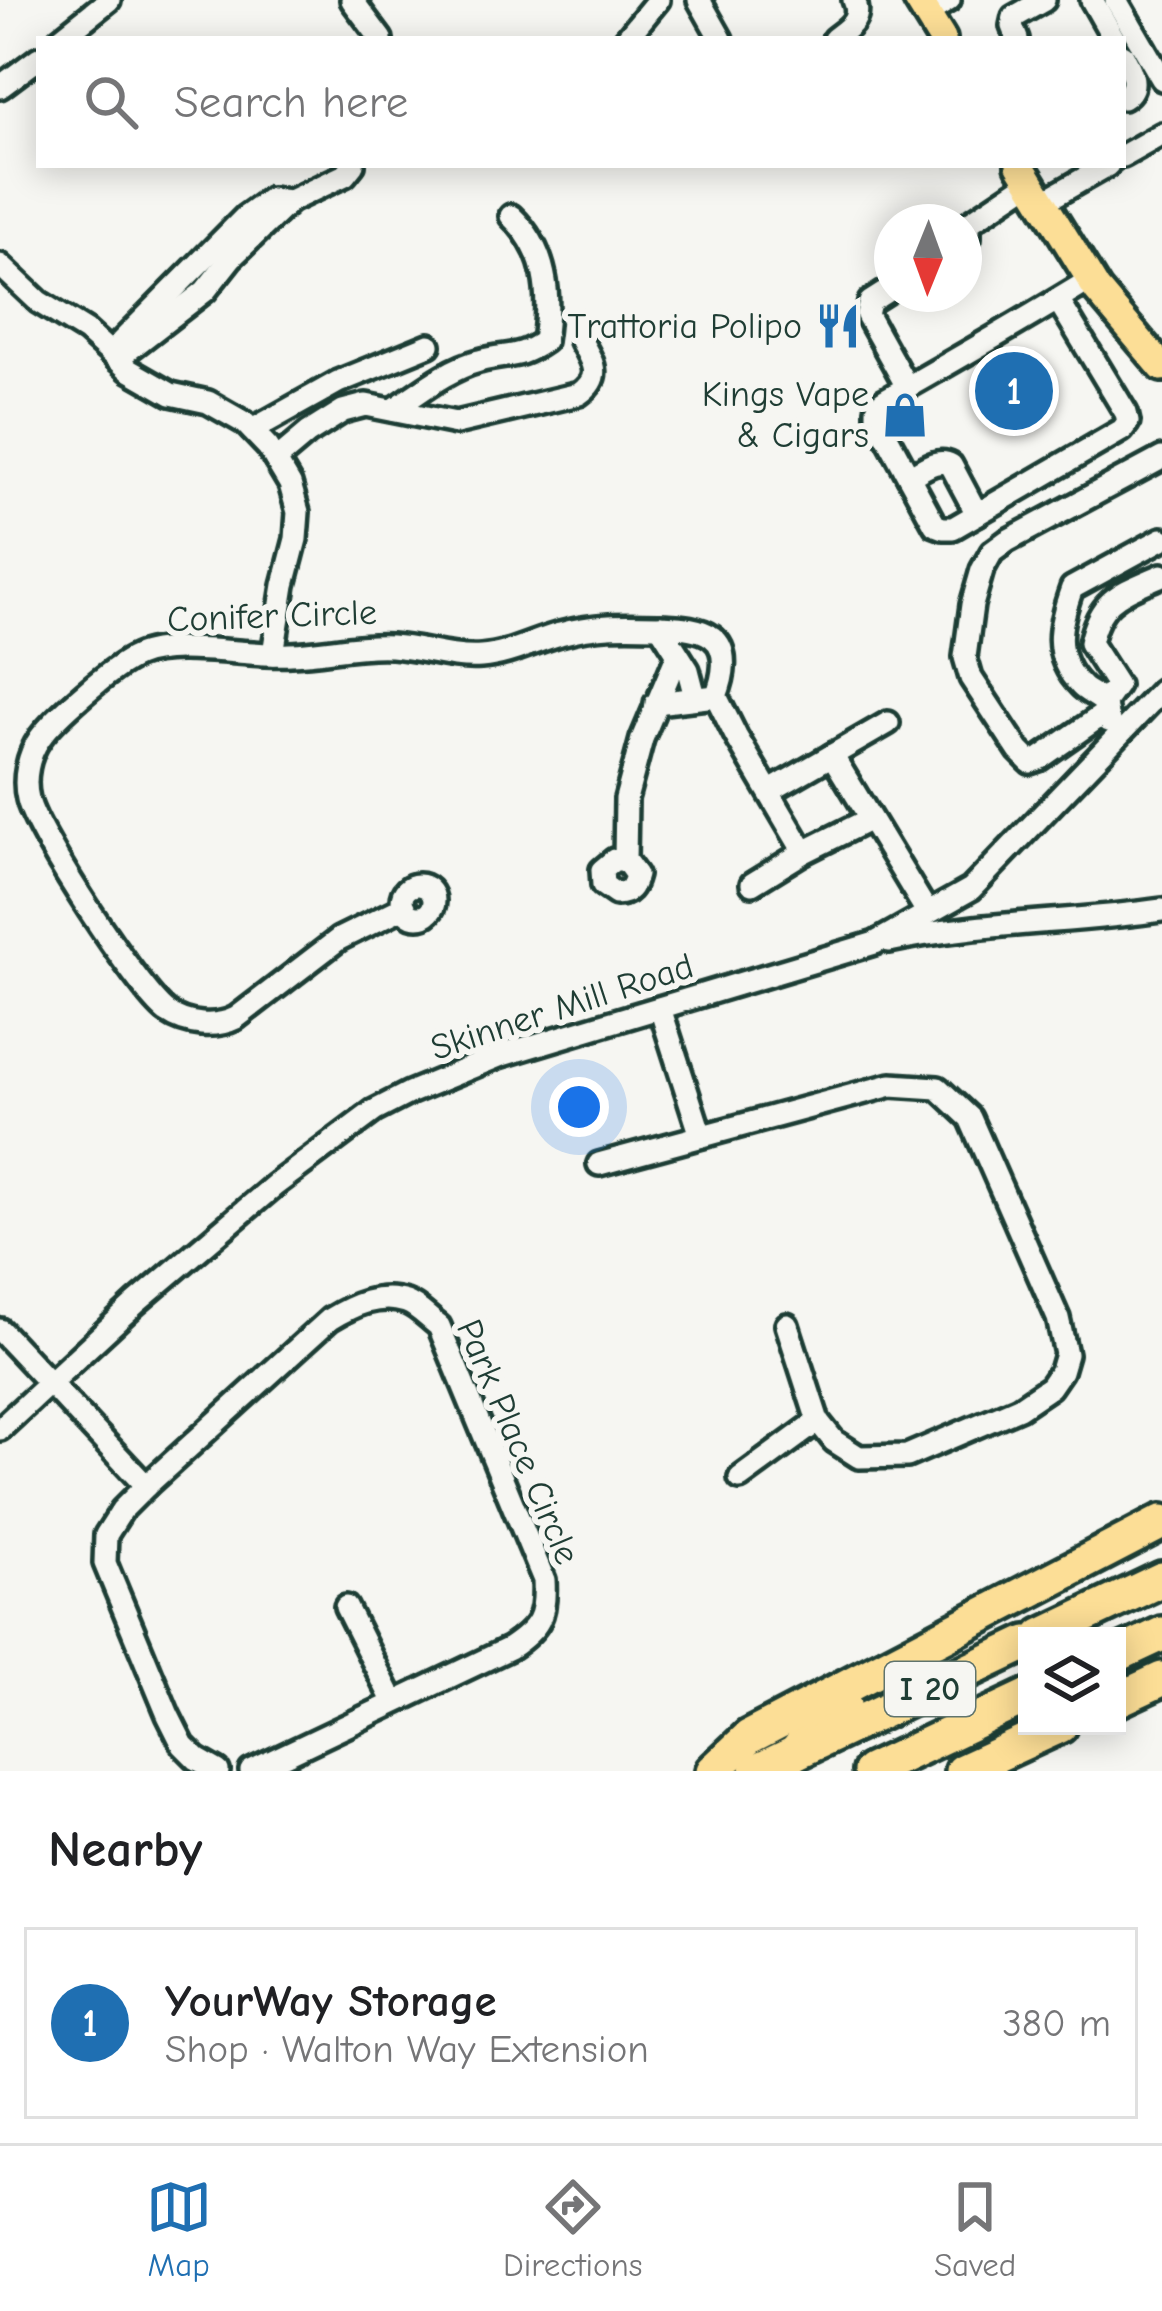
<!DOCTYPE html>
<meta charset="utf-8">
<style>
:root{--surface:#fff;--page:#f2f2f2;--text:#202124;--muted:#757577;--line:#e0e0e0;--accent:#1f6fb2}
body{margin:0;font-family:"Comic Neue",sans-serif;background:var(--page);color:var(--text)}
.controls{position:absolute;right:36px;bottom:36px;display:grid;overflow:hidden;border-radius:0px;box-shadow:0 6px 30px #0003}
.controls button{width:108px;height:108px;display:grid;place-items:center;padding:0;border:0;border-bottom:3px solid var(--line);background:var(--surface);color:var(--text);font:60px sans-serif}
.compass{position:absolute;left:874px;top:204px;width:108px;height:108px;border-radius:50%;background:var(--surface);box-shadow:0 6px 30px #0003;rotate:181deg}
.you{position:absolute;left:579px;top:1107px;width:42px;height:42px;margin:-30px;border:9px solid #fff;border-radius:50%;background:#1a73e8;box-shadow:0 0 0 18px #1a73e833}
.badge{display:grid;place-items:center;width:78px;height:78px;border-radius:50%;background:var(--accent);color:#fff;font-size:39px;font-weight:700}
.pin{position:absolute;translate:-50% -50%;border:6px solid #fff;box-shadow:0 3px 12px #0006}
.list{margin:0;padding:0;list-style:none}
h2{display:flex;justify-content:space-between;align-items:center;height:156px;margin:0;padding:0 48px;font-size:51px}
h2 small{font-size:39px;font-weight:400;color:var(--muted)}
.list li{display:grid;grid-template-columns:78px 1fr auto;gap:36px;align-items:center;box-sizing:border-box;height:192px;margin:0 24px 24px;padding:0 24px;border:3px solid var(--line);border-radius:0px}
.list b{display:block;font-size:45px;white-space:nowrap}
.list p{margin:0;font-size:39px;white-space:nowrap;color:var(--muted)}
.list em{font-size:39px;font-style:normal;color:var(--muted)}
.icon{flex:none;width:66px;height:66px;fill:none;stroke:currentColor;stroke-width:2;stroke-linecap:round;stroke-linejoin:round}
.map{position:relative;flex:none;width:1162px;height:1771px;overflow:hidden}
.search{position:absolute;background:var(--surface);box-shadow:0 6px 30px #0003;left:36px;right:36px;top:36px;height:132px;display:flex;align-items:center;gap:30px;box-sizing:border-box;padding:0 42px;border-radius:0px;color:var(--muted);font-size:45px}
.sheet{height:372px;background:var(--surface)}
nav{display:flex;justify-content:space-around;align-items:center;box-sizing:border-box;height:168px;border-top:3px solid var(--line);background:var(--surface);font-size:33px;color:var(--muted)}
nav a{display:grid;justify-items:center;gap:6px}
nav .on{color:var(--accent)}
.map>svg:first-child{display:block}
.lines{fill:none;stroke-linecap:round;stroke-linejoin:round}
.minor-casing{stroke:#1f3d34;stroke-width:30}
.major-casing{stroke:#1f3d34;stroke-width:36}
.highway-casing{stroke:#1f3d34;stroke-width:42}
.minor{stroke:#f6f6f2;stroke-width:21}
.major{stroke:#fcde96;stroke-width:27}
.highway{stroke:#fcde96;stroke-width:33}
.labels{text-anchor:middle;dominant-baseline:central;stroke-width:12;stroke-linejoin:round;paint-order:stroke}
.shield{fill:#f6f6f2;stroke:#60746d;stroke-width:3}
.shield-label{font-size:33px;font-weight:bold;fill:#1f3d34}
.poi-label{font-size:36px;fill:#1f3d34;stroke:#f6f6f2;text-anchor:end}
.street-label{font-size:36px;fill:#1f3d34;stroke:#f6f6f2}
</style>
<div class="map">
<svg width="1162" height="1771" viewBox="0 0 1162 1771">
<rect width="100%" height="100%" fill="#f6f6f2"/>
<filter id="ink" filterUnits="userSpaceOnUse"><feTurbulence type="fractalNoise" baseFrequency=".00833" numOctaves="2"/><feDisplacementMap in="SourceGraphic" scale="24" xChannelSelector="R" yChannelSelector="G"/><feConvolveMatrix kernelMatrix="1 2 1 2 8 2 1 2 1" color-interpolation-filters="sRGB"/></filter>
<g filter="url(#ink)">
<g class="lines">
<g class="minor-casing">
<g id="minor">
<path d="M352,0l29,39"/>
<path d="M699,0l22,39"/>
<path d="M1092,0l22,39"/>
<path d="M1116,0l46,79"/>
<path d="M926,14l23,-14"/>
<path d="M60,39l49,-39"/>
<path d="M626,39l32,-39"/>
<path d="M834,39c14,-11 29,-19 20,-39"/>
<path d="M1017,39l-5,-13 2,-9 30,-17"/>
<path d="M1123,55c8,15 18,32 0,43"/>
<path d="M0,87l39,-29"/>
<path d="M1123,156l39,-22"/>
<path d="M1043,202l65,-37"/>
<path d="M964,241l5,-3v-15l61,-41"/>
<path d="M0,265l39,37 47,29 43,39 42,24 37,8 37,21 23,24 22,37 8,28 -2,27 -12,46 -11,69"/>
<path d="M892,288l-22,14 -3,13 40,72"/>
<path d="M1058,300l68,113 2,9 -6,8 -169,98h-10l-8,-3 -58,-107v-9l6,-8c70,-40 139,-79 207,-121"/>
<path d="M121,342l124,-125 25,-18 20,2"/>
<path d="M117,359l88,-68 26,-33 59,-57 55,-26 8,-10"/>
<path d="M393,410c26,-17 55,-41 86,-49 28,-8 38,-1 65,-20 7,-47 3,-91 -33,-125"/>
<path d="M252,430l86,-48 91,-37"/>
<path d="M276,460l32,-27 35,-22 23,-6 90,18 123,-29c24,-17 14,-31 2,-53"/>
<path d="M909,477c13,-7 28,-20 42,-12l26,49"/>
<path d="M660,626l28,44 7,27"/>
<path d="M716,696l20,40 68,116"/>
<path d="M1104,703l13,-18 -27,-42c10,-46 32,-50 72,-68"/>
<path d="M1105,713l-66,46 -9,3 -11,-11 -48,-73 -6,-21 7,-52 10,-35 10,-18 15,-11 155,-83"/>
<path d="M1109,721c-3,-5 -2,-12 -5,-18 -4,-6 -18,-11 -23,-17 -30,-30 -22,-62 -9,-98l90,-49"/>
<path d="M832,755l95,157"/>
<path d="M770,791l118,-68"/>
<path d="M625,860h-11l-12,10 1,15 13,9c13,0 17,-7 20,-19l-11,-15 1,-61 16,-60 35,-83"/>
<path d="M752,884l52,-32 66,-33"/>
<circle cx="418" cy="901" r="16"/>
<path d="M404,907l-65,32 -103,79c-20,10 -49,8 -69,-6 -28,-21 -132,-179 -139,-213 -5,-20 0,-44 12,-61 15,-21 73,-72 97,-82 38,-16 110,1 154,-2 34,-1 66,-10 100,-8 31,2 59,13 90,11 28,-2 53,-16 79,-23 34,-10 65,-9 99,-8 17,1 40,1 53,11 18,13 11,42 4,59l-60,7"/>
<path d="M889,941c89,-19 182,-18 273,-31"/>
<path d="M660,1008l41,128"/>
<path d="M599,1164l292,-79 47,3 32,30 88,200 8,36 -5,17 -11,16 -31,21 -112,48 -48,1 -25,-16 -16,-20 -31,-96"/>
<path d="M0,1330l146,156"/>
<path d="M0,1429l136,-126 139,-118 99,-74 35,-18 90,-37 376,-113 96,-54 191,-199"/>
<path d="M740,1478l78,-57"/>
<path d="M346,1607l47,94"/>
<path d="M218,1771l-21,-12 -14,-14 -15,-30 -63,-152 1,-28 16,-25 24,-24 184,-167c23,-14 49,-26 76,-17 12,4 23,17 33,24l105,254c2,36 -4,48 -34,68l-259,123"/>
</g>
</g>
<g class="major-casing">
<g id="major">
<path d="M918,0l24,39"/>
<path d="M1020,165l77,125 65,77"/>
</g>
</g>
<g class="highway-casing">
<g id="highway">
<path d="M1042,1636l120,-57"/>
<path d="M1117,1655l45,-21"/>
<path d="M1117,1700l45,-21"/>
<path d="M795,1753l30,-39 19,-9"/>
<path d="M713,1771l36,-34 413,-215"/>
<path d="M757,1771l270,-128"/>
<path d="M870,1771l157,-74"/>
<path d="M962,1771l98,-45"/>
</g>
</g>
<use href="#minor" class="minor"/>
<use href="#major" class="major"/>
<use href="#highway" class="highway"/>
</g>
</g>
<defs>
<g id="restaurant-bare" transform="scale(3.6)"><path d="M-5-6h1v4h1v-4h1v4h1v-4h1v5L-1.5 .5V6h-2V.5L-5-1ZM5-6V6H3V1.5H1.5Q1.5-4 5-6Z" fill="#1f6fb2" stroke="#f6f6f2" stroke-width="2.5" paint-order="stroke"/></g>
<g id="shop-bare" transform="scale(3.6)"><path d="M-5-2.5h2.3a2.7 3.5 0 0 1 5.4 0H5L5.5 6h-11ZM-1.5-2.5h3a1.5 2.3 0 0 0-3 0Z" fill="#1f6fb2" stroke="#f6f6f2" stroke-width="2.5" paint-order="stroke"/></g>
</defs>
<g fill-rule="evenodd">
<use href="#restaurant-bare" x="838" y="326"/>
<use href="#shop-bare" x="905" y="415"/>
</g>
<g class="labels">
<rect class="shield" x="885" y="1662" width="90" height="54" rx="9"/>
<g class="shield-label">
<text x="930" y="1689">I 20</text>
</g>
<g class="poi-label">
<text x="802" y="326">Trattoria Polipo</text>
<text x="869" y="394">Kings Vape<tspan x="869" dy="41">&amp; Cigars</tspan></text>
</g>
<g class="street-label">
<text transform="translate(272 616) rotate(-2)">Conifer Circle</text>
<text transform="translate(562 1007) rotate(-18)">Skinner Mill Road</text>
<text transform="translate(518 1442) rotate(67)">Park Place Circle</text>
</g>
</g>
</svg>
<div class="controls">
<button><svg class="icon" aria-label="layers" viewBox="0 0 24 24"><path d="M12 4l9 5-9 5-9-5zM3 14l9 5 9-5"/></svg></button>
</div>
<svg class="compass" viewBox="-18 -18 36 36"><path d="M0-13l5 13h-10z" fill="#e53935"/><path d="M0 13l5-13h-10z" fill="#757577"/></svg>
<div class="you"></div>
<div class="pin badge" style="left:1014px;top:391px">1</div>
<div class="search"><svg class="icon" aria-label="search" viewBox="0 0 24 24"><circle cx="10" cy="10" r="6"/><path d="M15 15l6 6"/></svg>Search here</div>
</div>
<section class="sheet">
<h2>Nearby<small></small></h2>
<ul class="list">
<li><span class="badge">1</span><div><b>YourWay Storage</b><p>Shop · Walton Way Extension</p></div><em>380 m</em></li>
</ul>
</section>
<nav>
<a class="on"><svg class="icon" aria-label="map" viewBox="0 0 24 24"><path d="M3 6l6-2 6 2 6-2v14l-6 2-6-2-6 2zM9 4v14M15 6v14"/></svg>Map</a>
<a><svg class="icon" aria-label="directions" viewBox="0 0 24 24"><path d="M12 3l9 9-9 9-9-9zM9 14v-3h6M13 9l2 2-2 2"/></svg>Directions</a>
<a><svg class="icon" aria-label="saved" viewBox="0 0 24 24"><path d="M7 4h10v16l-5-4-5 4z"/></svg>Saved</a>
</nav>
